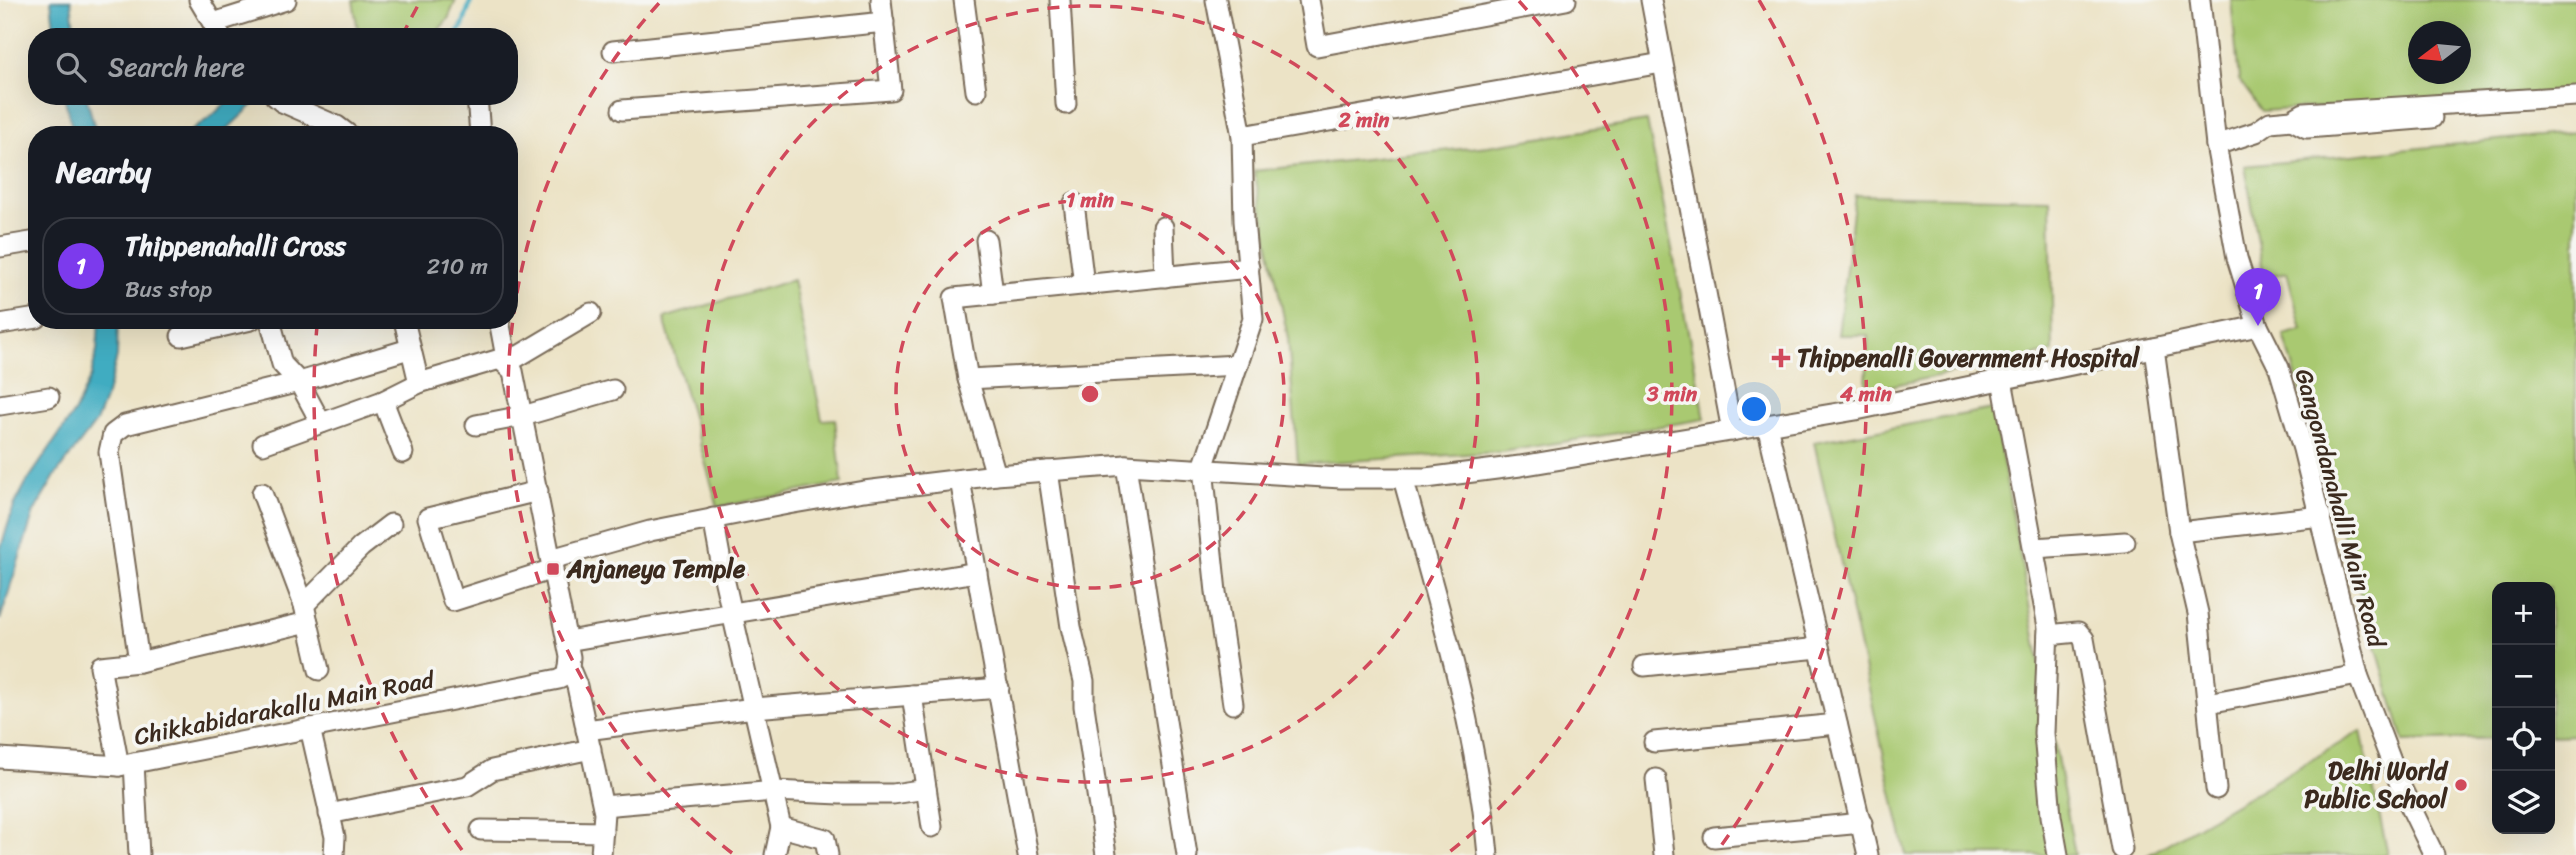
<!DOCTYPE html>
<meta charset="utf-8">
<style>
:root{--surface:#171b24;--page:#242831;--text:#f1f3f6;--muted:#9ea1a6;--line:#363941;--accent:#7c3aed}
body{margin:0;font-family:Sriracha,sans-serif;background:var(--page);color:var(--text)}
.controls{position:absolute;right:21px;bottom:21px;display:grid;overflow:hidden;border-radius:14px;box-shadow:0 7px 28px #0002}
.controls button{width:63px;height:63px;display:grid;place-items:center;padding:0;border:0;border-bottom:2px solid var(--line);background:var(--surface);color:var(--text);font:35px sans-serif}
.compass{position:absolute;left:2408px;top:21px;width:63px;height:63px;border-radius:50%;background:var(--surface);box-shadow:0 7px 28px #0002;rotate:254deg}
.you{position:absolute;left:1755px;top:410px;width:24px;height:24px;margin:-18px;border:5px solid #fff;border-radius:50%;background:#1a73e8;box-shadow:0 0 0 10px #1a73e833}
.badge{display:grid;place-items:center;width:46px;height:46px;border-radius:50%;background:var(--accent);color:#fff;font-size:23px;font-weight:700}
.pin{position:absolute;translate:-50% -58px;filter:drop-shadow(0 2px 4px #0008)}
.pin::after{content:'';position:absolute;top:37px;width:24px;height:21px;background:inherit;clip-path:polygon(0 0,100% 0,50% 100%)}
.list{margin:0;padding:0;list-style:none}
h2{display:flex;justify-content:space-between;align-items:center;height:91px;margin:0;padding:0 28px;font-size:30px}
h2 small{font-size:23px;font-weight:400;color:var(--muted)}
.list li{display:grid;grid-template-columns:46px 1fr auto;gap:21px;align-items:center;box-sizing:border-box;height:98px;margin:0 14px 14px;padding:0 14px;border:2px solid var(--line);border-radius:28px}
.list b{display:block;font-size:26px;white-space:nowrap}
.list p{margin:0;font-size:23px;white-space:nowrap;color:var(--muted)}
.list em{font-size:23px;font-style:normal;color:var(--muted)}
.icon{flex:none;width:38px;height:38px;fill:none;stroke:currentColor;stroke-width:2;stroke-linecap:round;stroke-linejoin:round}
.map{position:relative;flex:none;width:2576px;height:855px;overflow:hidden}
.search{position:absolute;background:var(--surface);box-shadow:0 7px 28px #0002;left:28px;top:28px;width:490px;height:77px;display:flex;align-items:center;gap:18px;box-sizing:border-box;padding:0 24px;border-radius:28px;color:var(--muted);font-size:26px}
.panel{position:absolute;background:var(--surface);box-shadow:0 7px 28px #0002;left:28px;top:126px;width:490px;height:203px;border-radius:28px}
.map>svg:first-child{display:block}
.green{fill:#a9c971;stroke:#727a48;stroke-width:2;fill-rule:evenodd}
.water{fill:#41acc1;stroke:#3e6b70;stroke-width:2}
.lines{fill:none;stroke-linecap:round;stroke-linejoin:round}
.stream{stroke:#41acc1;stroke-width:5}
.minor-casing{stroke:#796b59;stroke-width:23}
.minor{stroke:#fff;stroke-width:19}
.ring{fill:none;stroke:#d1495b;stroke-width:3.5;stroke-dasharray:12 9}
.poi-dot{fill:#d1495b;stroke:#f6f6f2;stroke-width:2.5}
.labels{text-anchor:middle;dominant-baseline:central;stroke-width:7;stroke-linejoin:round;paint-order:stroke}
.poi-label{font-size:24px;font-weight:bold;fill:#3b2a1e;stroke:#f6f6f2;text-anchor:start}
.street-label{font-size:24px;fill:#3b2a1e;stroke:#f6f6f2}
.centre{fill:#d1495b;stroke:#f6f6f2;stroke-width:3.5}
.ring-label{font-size:21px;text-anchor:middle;font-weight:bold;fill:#d1495b;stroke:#f6f6f2;stroke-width:7;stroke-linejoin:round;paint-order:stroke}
</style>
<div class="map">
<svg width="2576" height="855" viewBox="0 0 2576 855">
<rect width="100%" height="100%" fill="#f6f6f2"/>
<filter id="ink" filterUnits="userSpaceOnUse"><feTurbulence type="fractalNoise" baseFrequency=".0143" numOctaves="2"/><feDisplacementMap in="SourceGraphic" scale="14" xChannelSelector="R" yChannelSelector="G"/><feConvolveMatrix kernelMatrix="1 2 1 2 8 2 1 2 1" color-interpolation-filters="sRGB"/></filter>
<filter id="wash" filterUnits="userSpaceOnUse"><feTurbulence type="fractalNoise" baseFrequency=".00686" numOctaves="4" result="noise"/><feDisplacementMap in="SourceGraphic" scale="28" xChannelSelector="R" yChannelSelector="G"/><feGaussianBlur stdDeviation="1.57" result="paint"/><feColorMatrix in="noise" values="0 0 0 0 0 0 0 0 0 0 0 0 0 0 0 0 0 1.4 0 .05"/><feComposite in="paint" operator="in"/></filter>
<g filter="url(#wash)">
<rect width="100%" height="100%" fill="#ece3c6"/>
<g class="green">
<path d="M353,0h103l-8,19 -15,18h-74z"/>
<path d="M2231,0h345v92l-314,19 -23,-31zM2418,32h42v42h-42z"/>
<path d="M1647,121l58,298 -204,33 -203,12 -10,-126 -34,-167 234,-25z"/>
<path d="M2576,132v603l-26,1v-149h-53v151l-93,3 -120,-406 18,-5 -15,-58 -23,5 -19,-111z"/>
<path d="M1855,195l195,4 3,153 -187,39 2,-56h-30z"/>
<path d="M793,280l29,140 13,-1 7,64 -124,24 -54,-189z"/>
<path d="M1993,409l82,446h-169l-92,-413z"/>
<path d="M2361,731l27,124h-240z"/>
</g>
<g class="water">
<path d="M51,0h20l4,37h-20z"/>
<path d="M64,96h22l11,39h-23z"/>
<path d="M233,96h7l14,8 -30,28 -3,3h-36l27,-19z"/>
<path d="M99,320h19l-1,37 -10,37 -11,28 -41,54 -21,36 -34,108v-70l14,-44 12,-23 49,-72 16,-35 6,-26z"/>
</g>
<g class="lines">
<path class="stream" d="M454,37l9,-12 8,-25"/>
</g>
</g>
<g filter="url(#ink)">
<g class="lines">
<g class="minor-casing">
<g id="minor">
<path d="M199,0l22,37"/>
<path d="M964,0l12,91"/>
<path d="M1060,0l6,104"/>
<path d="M1216,0l26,136 2,85 9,98 -50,149 13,124 17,112"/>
<path d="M1309,0l8,46 249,-46"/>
<path d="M1651,0l81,431"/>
<path d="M2200,0l16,145 21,113 21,68 21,42 24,81 55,226 43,112 33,68"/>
<path d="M213,23l73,-23"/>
<path d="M613,51l271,-29"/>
<path d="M275,96l7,6 55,24 12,9"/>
<path d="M477,96l3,39"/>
<path d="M622,110l269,-20 -10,-90"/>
<path d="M2292,120l15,8 125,-10"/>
<path d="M1242,136l420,-73"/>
<path d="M2216,145l40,-13 14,-10 22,-2 12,-7 272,-17"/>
<path d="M1074,203l10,82"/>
<path d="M1163,227l2,50"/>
<path d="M986,240l7,54"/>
<path d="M0,247l37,-6"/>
<path d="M270,320l12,44 17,18 22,41"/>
<path d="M404,320l15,63 81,-24 13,12 57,286 -1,10 8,19 27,126 -3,43"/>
<path d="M499,320l8,43 84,-50"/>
<path d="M0,324l37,-6"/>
<path d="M181,336l70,-16"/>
<path d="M2154,348l25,184 19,81 18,176"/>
<path d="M968,379l270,-14"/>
<path d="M2002,380l46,247 -4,106 7,83 7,39"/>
<path d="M383,401l20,52"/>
<path d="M0,405l49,-8"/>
<path d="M476,425l47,-9 90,-26"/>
<path d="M1767,425l101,430"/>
<path d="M263,444l120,-43 36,-18"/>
<path d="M1126,465l61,390"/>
<path d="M1048,471l23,156 13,54v25l22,149"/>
<path d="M996,475l-28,-96 -14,-81 295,-30"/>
<path d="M1403,478c34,124 74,249 85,377"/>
<path d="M960,480l68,375"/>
<path d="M538,491l-110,27 25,83 100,-32"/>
<path d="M262,493l42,112 15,65"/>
<path d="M713,518l11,60 57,249 -6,28"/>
<path d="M2179,532l142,-16"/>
<path d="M2034,548l91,-6"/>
<path d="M551,559l99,-28 138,-27 76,-13 132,-16 130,-10 215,13h85l94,-12 336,-56 402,-84"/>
<path d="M304,605l57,-58 30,-23"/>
<path d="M2048,635l30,-3 6,7 38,210"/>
<path d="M567,641l410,-69"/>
<path d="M139,662l-30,-210 4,-18 12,-9 174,-43 110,-33"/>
<path d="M1644,666l175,-18"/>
<path d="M912,695l20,132"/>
<path d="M2208,703l150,-28"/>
<path d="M310,728l25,109 -1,18"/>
<path d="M586,730l168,-22 245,-20"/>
<path d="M1654,742l183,-18"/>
<path d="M0,758l119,8 15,-3 425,-84 8,-4 2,-8"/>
<path d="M134,763l5,92"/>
<path d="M119,766l-19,-100 39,-4 169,-40"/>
<path d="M1656,779l8,76"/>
<path d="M603,806l171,-15 66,3h53l33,-5"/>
<path d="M329,814l138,-28 25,-16 99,-21"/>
<path d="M781,827l44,12 3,16"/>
<path d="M481,830l122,2"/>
<path d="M1714,837l148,-14"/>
</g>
</g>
<use href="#minor" class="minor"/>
</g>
</g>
<g class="ring">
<circle cx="1090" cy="394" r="194"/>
<circle cx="1090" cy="394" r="388"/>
<path d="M732 853A582 582 0 0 1 661 1M1519 1A582 582 0 0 1 1448 853"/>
<path d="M462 850A776 776 0 0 1 317 326M402 36A776 776 0 0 1 421 0M1759 0A776 776 0 0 1 1718 850"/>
</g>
<g class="poi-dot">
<path d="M1777.5 347.5h7v7h7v7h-7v7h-7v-7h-7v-7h7z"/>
<rect x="546" y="562" width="14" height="14" rx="3.5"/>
<circle cx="2461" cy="785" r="7"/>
</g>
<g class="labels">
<g class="poi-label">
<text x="1797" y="358">Thippenalli Government Hospital</text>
<text x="567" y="569">Anjaneya Temple</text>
<text x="2447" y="771" text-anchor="end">Delhi World<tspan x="2447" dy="28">Public School</tspan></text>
</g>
<g class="street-label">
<text transform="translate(2340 508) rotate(75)">Gangondanahalli Main Road</text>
<text transform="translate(284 708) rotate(-11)">Chikkabidarakallu Main Road</text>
</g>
</g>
<circle cx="1090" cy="394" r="10" class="centre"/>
<g class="ring-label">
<text x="1364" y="127">2 min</text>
<text x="1090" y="207">1 min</text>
<text x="1672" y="401">3 min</text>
<text x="1866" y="401">4 min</text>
</g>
</svg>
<div class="controls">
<button>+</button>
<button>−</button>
<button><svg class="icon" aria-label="locate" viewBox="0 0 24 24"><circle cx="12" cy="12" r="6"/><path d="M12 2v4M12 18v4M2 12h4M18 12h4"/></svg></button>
<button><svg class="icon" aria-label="layers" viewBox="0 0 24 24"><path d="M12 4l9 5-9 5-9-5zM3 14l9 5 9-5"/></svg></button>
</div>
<svg class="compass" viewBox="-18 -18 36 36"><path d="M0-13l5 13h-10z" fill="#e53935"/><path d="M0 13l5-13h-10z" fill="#9ea1a6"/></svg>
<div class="you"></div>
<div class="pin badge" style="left:2258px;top:326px">1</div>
<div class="search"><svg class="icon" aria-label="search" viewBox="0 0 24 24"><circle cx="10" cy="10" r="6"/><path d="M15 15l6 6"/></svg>Search here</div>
<section class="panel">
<h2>Nearby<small></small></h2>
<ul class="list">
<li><span class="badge">1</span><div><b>Thippenahalli Cross</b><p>Bus stop</p></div><em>210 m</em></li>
</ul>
</section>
</div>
